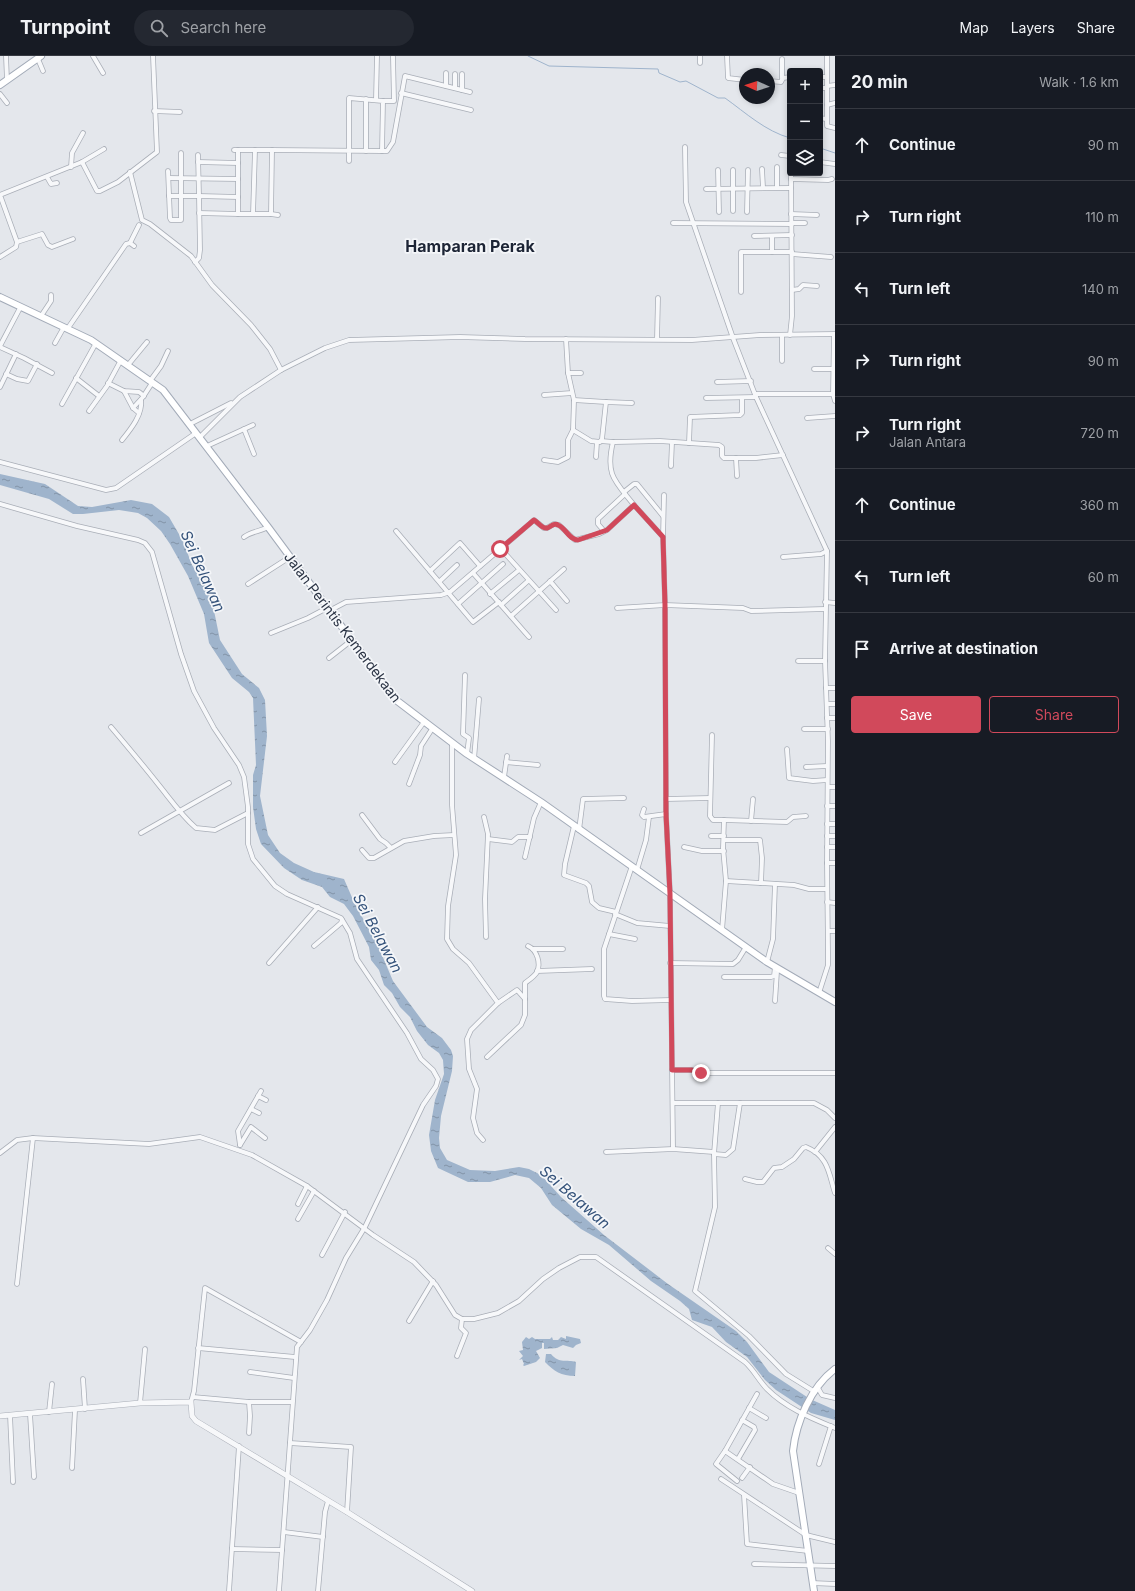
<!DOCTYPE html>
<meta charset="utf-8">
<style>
:root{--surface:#171b24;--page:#242831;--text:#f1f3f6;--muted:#9ea1a6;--line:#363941;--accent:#d1495b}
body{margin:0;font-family:Inter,sans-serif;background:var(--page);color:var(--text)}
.controls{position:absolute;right:12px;top:12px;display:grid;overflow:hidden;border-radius:4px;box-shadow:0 2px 6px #0003}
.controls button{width:36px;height:36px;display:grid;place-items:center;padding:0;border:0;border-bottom:1px solid var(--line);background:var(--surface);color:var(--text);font:20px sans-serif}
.compass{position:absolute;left:739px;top:12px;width:36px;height:36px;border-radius:50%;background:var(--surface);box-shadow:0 2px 6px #0003;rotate:273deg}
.stop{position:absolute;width:12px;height:12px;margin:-9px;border:3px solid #d1495b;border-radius:50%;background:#fff}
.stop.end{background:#d1495b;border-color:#fff;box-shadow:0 1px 4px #0008}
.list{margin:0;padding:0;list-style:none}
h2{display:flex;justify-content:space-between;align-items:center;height:52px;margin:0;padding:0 16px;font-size:17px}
h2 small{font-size:13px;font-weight:400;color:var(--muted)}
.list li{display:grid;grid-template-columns:26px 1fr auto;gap:12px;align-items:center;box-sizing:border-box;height:72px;padding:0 16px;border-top:1px solid var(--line)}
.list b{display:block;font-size:15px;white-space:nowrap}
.list p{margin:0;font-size:13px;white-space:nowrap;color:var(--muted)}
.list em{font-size:13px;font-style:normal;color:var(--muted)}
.actions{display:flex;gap:8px;padding:12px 16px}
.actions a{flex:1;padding:9px 0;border:1px solid var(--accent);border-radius:4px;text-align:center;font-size:14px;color:var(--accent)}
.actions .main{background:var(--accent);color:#fff}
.icon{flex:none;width:22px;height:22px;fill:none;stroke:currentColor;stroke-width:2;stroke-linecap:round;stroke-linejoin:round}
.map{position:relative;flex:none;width:835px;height:1535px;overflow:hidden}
header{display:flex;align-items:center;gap:24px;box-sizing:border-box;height:56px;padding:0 20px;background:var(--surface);border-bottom:1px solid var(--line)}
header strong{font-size:19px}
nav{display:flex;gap:22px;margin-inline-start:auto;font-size:14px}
.search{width:280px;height:36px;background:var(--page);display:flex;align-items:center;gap:10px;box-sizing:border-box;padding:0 14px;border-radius:22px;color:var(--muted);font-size:15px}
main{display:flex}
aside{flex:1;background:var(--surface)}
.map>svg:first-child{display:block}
.water{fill:url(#water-ripples)}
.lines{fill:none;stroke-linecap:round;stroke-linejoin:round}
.stream{stroke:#9fb4cc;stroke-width:1}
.minor-casing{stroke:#a9aeb7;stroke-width:5.5}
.tertiary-casing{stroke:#a9aeb7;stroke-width:6}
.primary-casing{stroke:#a3abb8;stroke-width:8}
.minor{stroke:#f7f8fa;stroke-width:4}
.tertiary{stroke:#f7f8fa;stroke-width:5}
.primary{stroke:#fff;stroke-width:6}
.route{stroke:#d1495b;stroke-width:5}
.labels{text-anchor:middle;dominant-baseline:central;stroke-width:3.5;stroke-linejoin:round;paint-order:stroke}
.street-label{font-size:14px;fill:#2b3445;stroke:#f4f6f9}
.water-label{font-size:15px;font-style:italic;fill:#34527a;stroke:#f4f6f9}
.quarter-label{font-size:16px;font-weight:bold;fill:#1d2536;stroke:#f4f6f9}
</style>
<header>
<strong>Turnpoint</strong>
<div class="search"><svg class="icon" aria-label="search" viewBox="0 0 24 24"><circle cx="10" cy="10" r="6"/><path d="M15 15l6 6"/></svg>Search here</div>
<nav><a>Map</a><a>Layers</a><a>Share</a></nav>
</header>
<main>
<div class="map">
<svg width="835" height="1535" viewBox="0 0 835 1535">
<defs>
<pattern id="water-ripples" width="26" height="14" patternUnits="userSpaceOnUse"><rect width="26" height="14" fill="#9fb4cc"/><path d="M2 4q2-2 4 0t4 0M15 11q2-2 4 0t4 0" fill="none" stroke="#8293a7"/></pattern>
</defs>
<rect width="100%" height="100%" fill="#e4e7ec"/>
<g class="water">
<path d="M0,418l45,10 33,22 14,1 39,-7 21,4 17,13 14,24 9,24 19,31 9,44 22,34 17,14 6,12 2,36 -7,60 8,39 12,18 14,10 20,9 30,7 10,23 25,46 14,33 34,46 15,11 9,12 2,6 -1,15 -11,45 -2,22 1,10 7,12 23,10 25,1 24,-4 10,2 12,6 20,22 43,38 64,49 68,47 11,11 22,30 41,27 25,11v10l-24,-7 -35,-23 -11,-10 -18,-23 -21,-15 -14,-15 -20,-7 -3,-11 -9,-8 -29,-20 -42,-36 -28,-16 -29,-24 -11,-17 -12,-10 -14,-3 -25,7h-22l-30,-14 -7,-17 -2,-16 6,-35 9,-26 -1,-14 -4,-7 -11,-8 -11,-14 -7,-14 -10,-10 -8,-14 -8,-8 -5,-15 -8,-10 -2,-13 -16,-31 -9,-12 -14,-7 -8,-10 -20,-7 -18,-12 -23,-24 -5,-15 -3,-22v-32l3,-10 -3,-67 -4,-6 -17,-14 -23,-35 -5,-29 -16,-38 -18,-32 -9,-13 -14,-13 -9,-5 -19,-3 -36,4h-10l-24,-15 -49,-14z"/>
<path d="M566,1280l14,3 1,4 -5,2 -3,3 -10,-3 -6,3 -13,1v-6h-2v5l-6,3 4,7 -4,4 -12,4 -1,-1 1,-1 -2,-5 -3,1 4,-4 -4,-5 4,-1 -1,-8 4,-5 3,2 3,-2 3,2h15l2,-2 1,3h5l3,-3 5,2z"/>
<path d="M546,1298h5c8,10 16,5 25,8l-1,14c-14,0 -21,-5 -30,-14z"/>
</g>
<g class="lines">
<g class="stream">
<path d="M528,0l21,10 109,3 1,4 21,9 6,-1 32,17h7c21,15 40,33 65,40"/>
<path d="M820,92l15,5"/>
</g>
<g class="minor-casing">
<g id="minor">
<path d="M6,0l1,24"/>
<path d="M93,0l10,17"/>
<path d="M727,0l1,22 17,2"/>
<path d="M827,0v70l8,2"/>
<path d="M38,3l5,12"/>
<path d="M782,3v19"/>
<path d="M700,7v-7"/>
<path d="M820,21h6"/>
<path d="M769,25l12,1 2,-4 7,-1"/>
<path d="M446,30v-13"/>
<path d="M827,30l8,-1"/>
<path d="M455,32v-14"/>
<path d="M820,32h6"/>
<path d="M462,34v-16"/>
<path d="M401,37l70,17"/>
<path d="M0,38l7,9"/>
<path d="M376,44l1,-44"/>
<path d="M383,45h11l-1,-44"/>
<path d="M827,49l8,-2"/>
<path d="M154,55l26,1"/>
<path d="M820,62l6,1"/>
<path d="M685,91l1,55 47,136 23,59 71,154 -2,110 3,80 -1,122 1,89v13l-9,28"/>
<path d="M234,94h21"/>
<path d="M238,94v47"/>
<path d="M272,94l110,1 1,-50 -34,-3v63"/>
<path d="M366,95v-52"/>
<path d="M382,95h5l6,-9 12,-66 65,16"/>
<path d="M781,99l9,1"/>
<path d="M82,106l15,29h3l18,-9 39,-30 -4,-96"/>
<path d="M198,106l40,1"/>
<path d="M820,106l15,2"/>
<path d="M71,111l1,-14 11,-20"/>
<path d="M762,113l1,19"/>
<path d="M718,114l1,42"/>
<path d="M733,114v41"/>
<path d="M168,115l2,47 1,2h10v-67"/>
<path d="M130,116l12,48 8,4 41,32 21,29 39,40 19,24 11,21"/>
<path d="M47,121l4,7 6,-1"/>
<path d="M169,122l69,1"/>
<path d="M791,123l37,1 4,-1"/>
<path d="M777,131v-20"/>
<path d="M706,133l85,-1"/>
<path d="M169,140h30l-1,-41"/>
<path d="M747,156l1,-42"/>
<path d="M199,157l39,1"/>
<path d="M271,158l7,1"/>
<path d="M791,158l26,1"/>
<path d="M673,167l119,1"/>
<path d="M792,167h13"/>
<path d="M754,180l38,-1"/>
<path d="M17,186l25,-8 6,11 4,2 21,-8"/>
<path d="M130,187l9,-18"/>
<path d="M772,196v-16"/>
<path d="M792,198l39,3"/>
<path d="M0,201l16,-10 1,-5 -17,-47 82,-33 22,-13"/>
<path d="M195,206l4,-4 1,-8 -1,-54 39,1v17h33l1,-64h-17l-2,64"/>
<path d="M792,234l7,-1 4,-4 14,1"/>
<path d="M741,236v-40h51"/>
<path d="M41,260l10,-15v-6"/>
<path d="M68,272l58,-84 4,-1 4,3"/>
<path d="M782,279v26"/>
<path d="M790,279l2,-19 -1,-143"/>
<path d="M834,279l-1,59 2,7"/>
<path d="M657,283l1,-41"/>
<path d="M55,287l9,-16"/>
<path d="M0,290l20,-38"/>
<path d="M0,291l24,11 28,15"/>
<path d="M128,309l19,-23"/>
<path d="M814,313h19"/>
<path d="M568,317h13"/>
<path d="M6,318l11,5 11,2 9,-17"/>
<path d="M76,322l23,18"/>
<path d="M150,325l11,-15 7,-15"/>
<path d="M717,326l34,-1"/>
<path d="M108,327l16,8 15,1 5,4"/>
<path d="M0,331l16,-33"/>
<path d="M124,335l9,17"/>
<path d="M756,338h77"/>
<path d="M544,339l28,-2"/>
<path d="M706,342l50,-1"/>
<path d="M574,344l32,2"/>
<path d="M62,348l34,-61"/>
<path d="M89,355l18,-25 14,-26"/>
<path d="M139,357l-6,-5 10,-11 9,-14"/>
<path d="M807,362l28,-2"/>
<path d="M190,368l41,-21"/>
<path d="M244,373l10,25"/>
<path d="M573,374l18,11 9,1 2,-3 4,-37 26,1"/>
<path d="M200,381l40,-40 41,-27 44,-22 24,-8 111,-3 65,2 167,1 68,-5 75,-1"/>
<path d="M122,384c9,-11 21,-26 19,-40"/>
<path d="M601,385l12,1"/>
<path d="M689,387l1,-26 50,-2 2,-2v-15"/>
<path d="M207,390l46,-21"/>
<path d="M596,401l1,-15"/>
<path d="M736,402l1,18"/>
<path d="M544,404l14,2 10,-5v-17l5,-10 1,-30 -6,-27 -2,-34"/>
<path d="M0,406l106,28 10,-2 80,-55"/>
<path d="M671,410l1,-24"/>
<path d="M624,436l10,-8h3l26,32"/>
<path d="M664,439l-1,42 2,68 1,209 4,80 3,255"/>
<path d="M0,448l77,22 61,14 7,3 7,9 29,102 13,37 20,37 25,37 5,12 4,30v37l5,15 22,27 12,8 54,24 9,15 7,26 50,74 14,26 12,11 5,9 -2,7 -13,19 -58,122 -19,31 -19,42 -17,30 -13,17 -18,244"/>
<path d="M634,449l29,32"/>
<path d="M396,475l77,91 26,-20"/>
<path d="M604,475l-6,-7v-5l27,-25"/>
<path d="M244,481c8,-6 15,-5 24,-10"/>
<path d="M501,493l55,61"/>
<path d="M783,501l38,-3 6,-3"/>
<path d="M430,515l30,-28 20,23"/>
<path d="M473,517l56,64"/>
<path d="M440,525l17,-16"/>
<path d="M550,525l17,20"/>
<path d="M248,528l42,-27"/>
<path d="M490,538l29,-24"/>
<path d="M825,546l10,1"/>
<path d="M458,548l45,-40"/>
<path d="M501,549l27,-24"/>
<path d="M617,552l48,-3 78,3 8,3 74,-2"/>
<path d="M329,555l17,-9 95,-7 9,-3 84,-72 10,8h3l7,-4 5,1 16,15 24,-6 8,-4 27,-25c-19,-24 -29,-30 -21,-63h2l45,-1 59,4 3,2v9l2,2h32l27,-3"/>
<path d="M511,560l53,-47"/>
<path d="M271,577l37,-15 19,-10"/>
<path d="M329,602l23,-18"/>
<path d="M798,605h27"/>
<path d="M465,619l-2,59 6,4 -2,16"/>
<path d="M826,632h9"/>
<path d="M827,648h8"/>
<path d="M827,662h8"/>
<path d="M111,671c16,19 32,38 47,57 13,16 23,31 38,44l19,2 33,-17"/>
<path d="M804,673h24"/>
<path d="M712,679l-2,81 3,4h11l-1,28 3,33 -4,49"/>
<path d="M452,687v62l4,50 -8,51 -1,33 6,10 16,14 29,40 -27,27 -4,9 2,30 8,20 -4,29 4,15 6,7"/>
<path d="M787,693l2,29 24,3 14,-1"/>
<path d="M474,703l5,-60"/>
<path d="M395,706l29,-40"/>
<path d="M506,706l32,3"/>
<path d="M806,711l21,-1"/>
<path d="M504,721l3,-21"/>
<path d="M409,728l11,-29 1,-9 11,-17"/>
<path d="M828,731h7"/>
<path d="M666,743l44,-1"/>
<path d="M827,750h8"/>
<path d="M644,753l-2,6 2,2 22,-3"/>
<path d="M362,759l18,24 6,4 4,4"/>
<path d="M484,761l4,17 -3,65 1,38"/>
<path d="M724,764l63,2 6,-5 13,-1"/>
<path d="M751,765l2,-22"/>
<path d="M827,768h8"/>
<path d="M574,770l-9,38 -1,11 22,8 3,3 3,16 7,6 17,4"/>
<path d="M579,774l4,-31 41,-1"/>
<path d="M141,777l88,-50"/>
<path d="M711,780h13"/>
<path d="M827,780h8"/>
<path d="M488,783l24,3 6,-5h12"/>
<path d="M724,784h36l2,18 -1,25"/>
<path d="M684,791l18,4h22"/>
<path d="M827,791h8"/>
<path d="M362,794l7,8h5l30,-17 30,-5 20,-1"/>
<path d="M525,801l9,-39 7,-16"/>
<path d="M827,807h8"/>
<path d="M632,810l-28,83v47l1,3 27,2 39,-1"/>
<path d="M637,814l9,-30 3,-23"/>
<path d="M726,825l68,4 15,4h18"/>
<path d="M827,846l8,1"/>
<path d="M615,858l22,9 33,3"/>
<path d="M828,875h7"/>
<path d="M609,878l26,5"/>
<path d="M314,890l27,-23 1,-3"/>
<path d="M533,893h30"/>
<path d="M767,906l6,-23 2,-55"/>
<path d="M269,907l49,-56"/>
<path d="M670,907l63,1 5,-4 8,-13"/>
<path d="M537,915l55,-2"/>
<path d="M724,921h47l3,-1 1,-9"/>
<path d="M525,943v-16c4,-3 10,-7 12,-11 4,-9 0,-22 -9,-26"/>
<path d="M775,945l2,-30"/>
<path d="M487,1001l34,-32 4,-10v-16l-8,-9 -19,13"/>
<path d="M672,1014h20l11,3h132"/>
<path d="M258,1040l8,4"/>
<path d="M674,1047h140l13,7 8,8"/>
<path d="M718,1047l-4,51 1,53 -20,84 54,45 37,38 29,18"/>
<path d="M251,1053l8,4"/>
<path d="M240,1089l-2,-14 23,-40"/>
<path d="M240,1089l11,-18 14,11"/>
<path d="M606,1096l67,-3 41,3"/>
<path d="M815,1096l20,-25"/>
<path d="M0,1097l17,-13 16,-2 116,6 51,-7 52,18 55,31 66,49 41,27 22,23 19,30 7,4h12l24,-6 21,-12 24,-22 16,-11 21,-11h16l149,105c9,8 14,19 22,27 19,19 44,29 68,39"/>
<path d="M714,1098l12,1 7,-6 7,-46"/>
<path d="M745,1123l12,3h6l11,-14 8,-1 12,-8 9,-11 3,-1c23,9 23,28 29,46"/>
<path d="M298,1148l9,-18"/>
<path d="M298,1163l16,-28"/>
<path d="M828,1192l7,6"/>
<path d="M322,1199l23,-43"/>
<path d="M17,1228l16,-146"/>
<path d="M409,1265l24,-40"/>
<path d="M198,1292l97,9"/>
<path d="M457,1300l9,-23 -5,-5 1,-9"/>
<path d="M250,1316l44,6"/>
<path d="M83,1323l2,30"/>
<path d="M818,1332l4,7 13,3"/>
<path d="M193,1341l56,5h43"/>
<path d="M191,1346l3,-11 11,-103 96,54"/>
<path d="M249,1346l1,14 -1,17"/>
<path d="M140,1347l5,-54"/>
<path d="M749,1352l17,10"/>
<path d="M49,1356l3,-28"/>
<path d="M30,1358l4,63"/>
<path d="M10,1359l3,67"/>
<path d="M290,1387l61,4 -4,65"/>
<path d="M725,1395l32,-57"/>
<path d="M738,1403l17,-29 -1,-3 -12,-7"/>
<path d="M819,1408l12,-38"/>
<path d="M72,1412l3,-58"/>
<path d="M742,1422l8,-11"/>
<path d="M721,1423l85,56 29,7"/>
<path d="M737,1425l-21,-17 9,-13 48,33 26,9"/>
<path d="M744,1439l3,49 61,7"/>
<path d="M284,1476l39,5"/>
<path d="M232,1493l50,1"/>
<path d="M754,1508l81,2"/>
<path d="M812,1527l23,1"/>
<path d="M229,1535l10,-145"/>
<path d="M318,1535l7,-79 3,-11"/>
</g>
</g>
<g class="tertiary-casing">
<path id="tertiary" d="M0,1360l140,-13 51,-1 1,14 4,5 151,91 125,79"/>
</g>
<g class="primary-casing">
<g id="primary">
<path d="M0,29l41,-29"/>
<path d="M0,241l91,43 72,50 105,137 128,173 71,54 74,48 226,160 68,40"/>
<path d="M814,1535l-21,-140c3,-29 18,-64 42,-82"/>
</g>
</g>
<use href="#minor" class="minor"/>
<use href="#tertiary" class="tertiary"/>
<use href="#primary" class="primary"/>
</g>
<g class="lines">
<path class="route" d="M500,493l34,-29c4,2 8,9 13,8 4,-1 7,-6 11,-3 8,3 11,15 20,15l29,-10 27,-25 29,32 2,68 1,209 4,80 2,176h20l9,3"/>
</g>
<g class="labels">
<g class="street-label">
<text transform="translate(343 571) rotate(53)">Jalan Perintis Kemerdekaan</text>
</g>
<g class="water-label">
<text transform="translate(203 515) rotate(66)">Sei Belawan</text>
<text transform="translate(378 877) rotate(62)">Sei Belawan</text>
<text transform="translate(575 1141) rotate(41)">Sei Belawan</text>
</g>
<g class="quarter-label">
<text x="470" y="190">Hamparan Perak</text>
</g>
</g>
</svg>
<div class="controls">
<button>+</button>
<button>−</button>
<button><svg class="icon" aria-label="layers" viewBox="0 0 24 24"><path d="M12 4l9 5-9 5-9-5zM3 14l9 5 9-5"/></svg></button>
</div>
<svg class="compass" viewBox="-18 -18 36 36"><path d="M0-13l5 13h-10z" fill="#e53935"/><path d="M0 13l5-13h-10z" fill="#9ea1a6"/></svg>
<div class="stop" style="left:500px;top:493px"></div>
<div class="stop end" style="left:701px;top:1017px"></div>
</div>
<aside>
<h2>20 min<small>Walk · 1.6 km</small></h2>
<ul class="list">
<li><svg class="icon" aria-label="ahead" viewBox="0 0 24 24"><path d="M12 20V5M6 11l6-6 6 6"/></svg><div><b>Continue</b></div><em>90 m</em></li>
<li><svg class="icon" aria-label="right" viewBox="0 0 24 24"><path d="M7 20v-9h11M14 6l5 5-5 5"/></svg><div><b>Turn right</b></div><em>110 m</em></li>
<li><svg class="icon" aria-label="left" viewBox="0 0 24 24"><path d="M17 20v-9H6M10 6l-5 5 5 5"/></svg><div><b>Turn left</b></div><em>140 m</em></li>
<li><svg class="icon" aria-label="right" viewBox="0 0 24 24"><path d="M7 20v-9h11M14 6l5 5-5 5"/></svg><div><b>Turn right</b></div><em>90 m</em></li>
<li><svg class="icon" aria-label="right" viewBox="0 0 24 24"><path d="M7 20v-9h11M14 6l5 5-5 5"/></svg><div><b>Turn right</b><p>Jalan Antara</p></div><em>720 m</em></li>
<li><svg class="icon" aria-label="ahead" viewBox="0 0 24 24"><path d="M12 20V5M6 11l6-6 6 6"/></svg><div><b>Continue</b></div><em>360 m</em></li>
<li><svg class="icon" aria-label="left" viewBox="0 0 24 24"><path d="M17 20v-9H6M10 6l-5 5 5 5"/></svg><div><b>Turn left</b></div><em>60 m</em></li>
<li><svg class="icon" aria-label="arrive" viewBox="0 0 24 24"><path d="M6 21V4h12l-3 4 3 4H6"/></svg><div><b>Arrive at destination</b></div></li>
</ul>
<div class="actions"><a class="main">Save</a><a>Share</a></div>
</aside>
</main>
